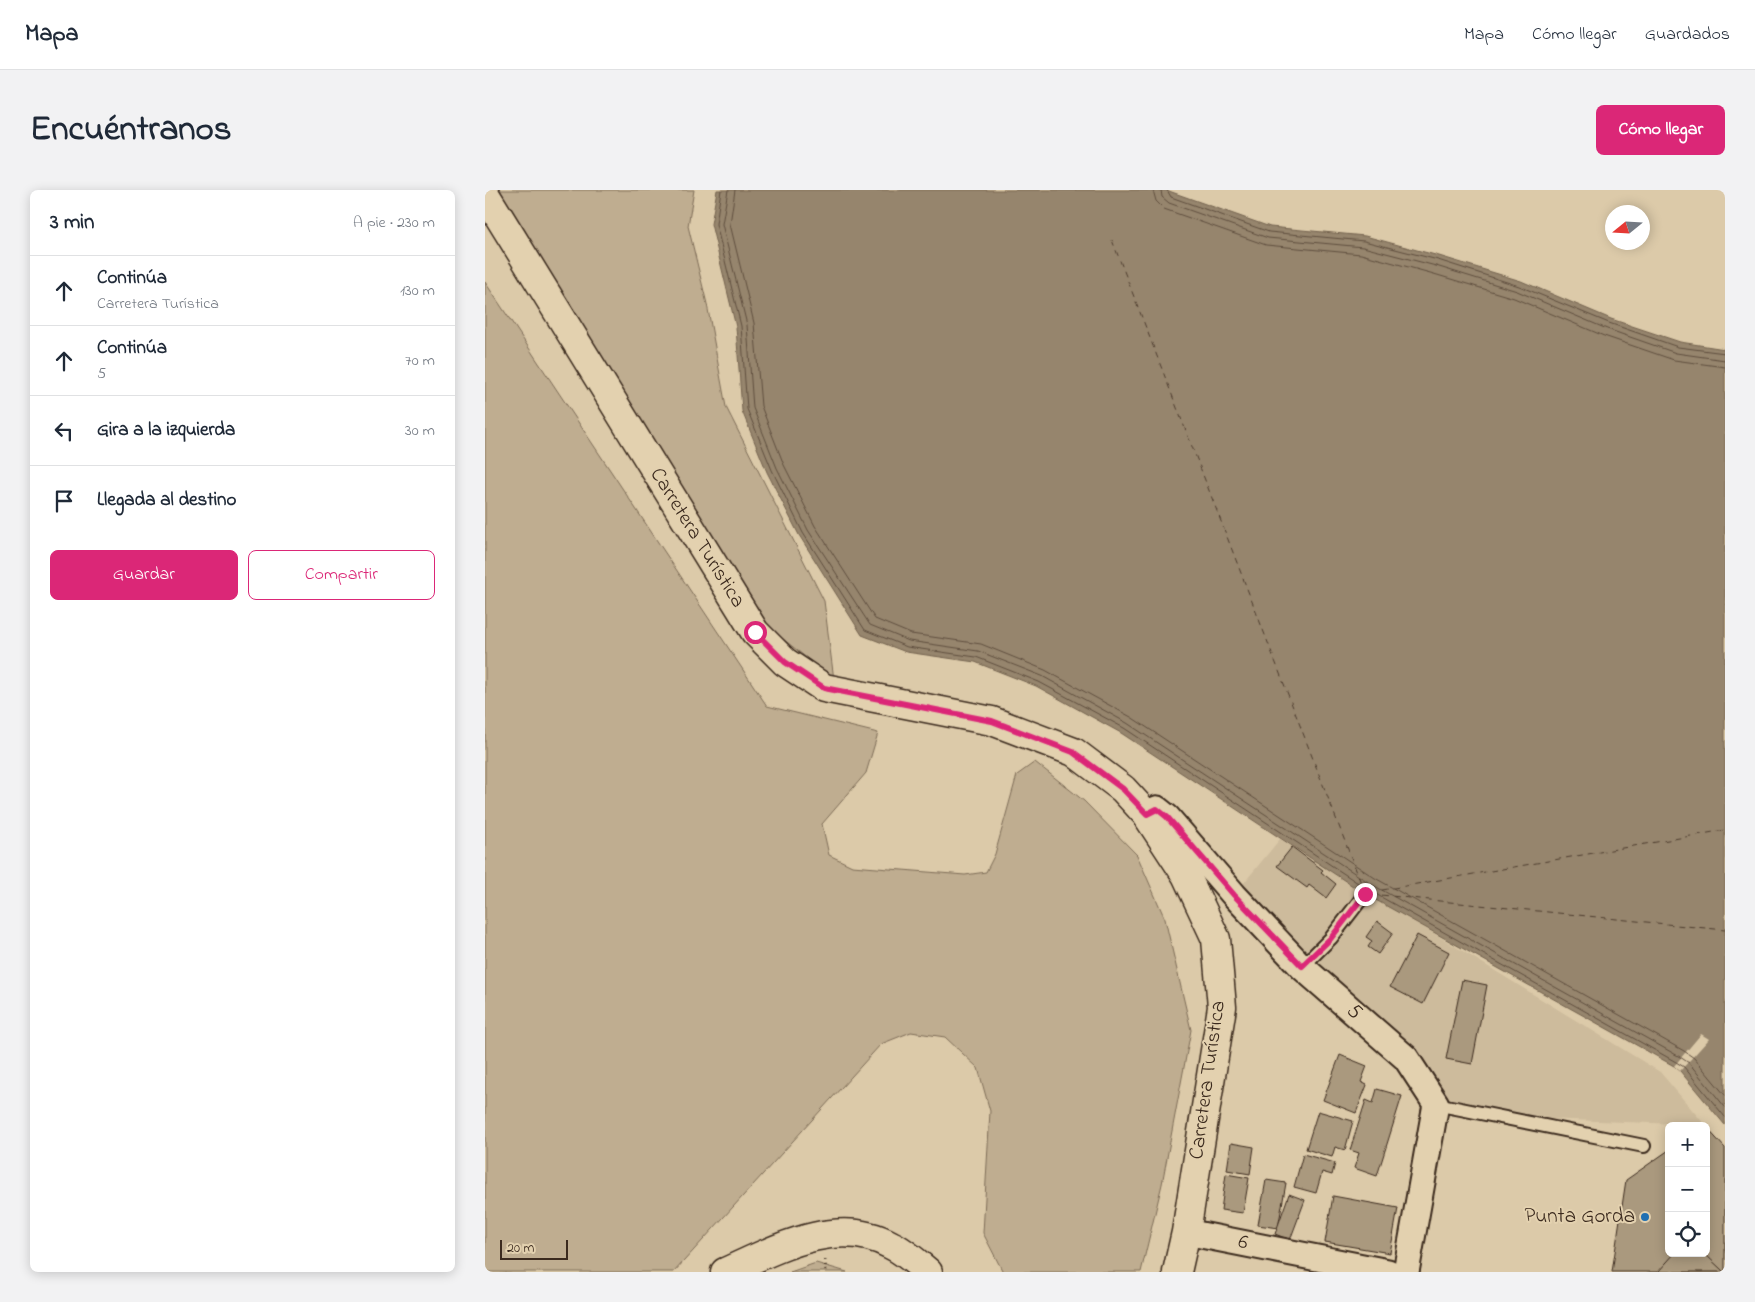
<!DOCTYPE html>
<html lang="es">
<meta charset="utf-8">
<style>
:root{--surface:#fff;--page:#f2f2f3;--text:#1f2937;--muted:#747a83;--line:#e0e1e3;--accent:#db2777}
body{margin:0;font-family:"Indie Flower",sans-serif;background:var(--page);color:var(--text)}
.controls{position:absolute;right:15px;bottom:15px;display:grid;overflow:hidden;border-radius:8px;box-shadow:0 2px 12px #0003}
.controls button{width:45px;height:45px;display:grid;place-items:center;padding:0;border:0;border-bottom:1px solid var(--line);background:var(--surface);color:var(--text);font:25px sans-serif}
.compass{position:absolute;left:1120px;top:15px;width:45px;height:45px;border-radius:50%;background:var(--surface);box-shadow:0 2px 12px #0003;rotate:252deg}
.scale{position:absolute;left:15px;bottom:12px;width:68px;box-sizing:border-box;padding-left:5px;border:2px solid #3b2a1e;border-top:0;font-size:14px;line-height:18px;white-space:nowrap;color:#3b2a1e;-webkit-text-stroke:4px #e3d1af;paint-order:stroke}
.stop{position:absolute;width:15px;height:15px;margin:-11px;border:4px solid #db2777;border-radius:50%;background:#fff}
.stop.end{background:#db2777;border-color:#fff;box-shadow:0 1px 5px #0008}
.list{margin:0;padding:0;list-style:none}
h2{display:flex;justify-content:space-between;align-items:center;height:65px;margin:0;padding:0 20px;font-size:21px}
h2 small{font-size:16px;font-weight:400;color:var(--muted)}
.list li{display:grid;grid-template-columns:32px 1fr auto;gap:15px;align-items:center;box-sizing:border-box;height:70px;padding:0 20px;border-top:1px solid var(--line)}
.list b{display:block;font-size:19px;white-space:nowrap}
.list p{margin:0;font-size:16px;white-space:nowrap;color:var(--muted)}
.list em{font-size:16px;font-style:normal;color:var(--muted)}
.actions{display:flex;gap:10px;padding:15px 20px}
.actions a{flex:1;padding:11px 0;border:1px solid var(--accent);border-radius:8px;text-align:center;font-size:18px;color:var(--accent)}
.actions .main{background:var(--accent);color:#fff}
.icon{flex:none;width:28px;height:28px;fill:none;stroke:currentColor;stroke-width:2;stroke-linecap:round;stroke-linejoin:round}
.map{position:relative;flex:none;width:1240px;height:1082px;overflow:hidden;border-radius:8px}
header{display:flex;align-items:center;gap:30px;box-sizing:border-box;height:70px;padding:0 25px;background:var(--surface);border-bottom:1px solid var(--line)}
header strong{font-size:24px}
nav{display:flex;gap:28px;margin-inline-start:auto;font-size:18px}
.intro{display:flex;align-items:center;justify-content:space-between;box-sizing:border-box;height:120px;padding:0 30px}
h1{margin:0;font-size:35px}
.button{padding:12px 22px;border-radius:8px;background:var(--accent);color:#fff;font-size:18px;font-weight:700}
main{display:flex;gap:30px;padding:0 30px}
aside{flex:1;background:var(--surface);border-radius:8px;box-shadow:0 2px 12px #0003}
.map>svg:first-child{display:block}
.built{fill:#cdbb9c}
.green{fill:#bfad90;stroke:#7d6c57}
.water{fill:#96856d;stroke:#72614d}
.pier{fill:#dccaa9}
.lines{fill:none;stroke-linecap:round;stroke-linejoin:round}
.shore{stroke:#5f4e3e;stroke-width:1}
.ferry{stroke:#4d3c2e;stroke-width:1;stroke-dasharray:6 5;stroke-linecap:butt}
.building{fill:#aa997e;stroke:#3b2a1e}
.lane-casing{stroke:#3b2a1e;stroke-width:16}
.street-casing{stroke:#3b2a1e;stroke-width:29}
.secondary-casing{stroke:#3b2a1e;stroke-width:31}
.path{stroke:#3b2a1e;stroke-width:3;stroke-dasharray:1 4;stroke-linecap:butt}
.lane{stroke:#e3d1af;stroke-width:12}
.street{stroke:#e3d1af;stroke-width:25}
.secondary{stroke:#e3d1af;stroke-width:28}
.route{stroke:#db2777;stroke-width:6}
.poi-dot{fill:#1f6fb2;stroke:#e3d1af;stroke-width:2}
.labels{text-anchor:middle;dominant-baseline:central;stroke-width:4;stroke-linejoin:round;paint-order:stroke}
.street-label{font-size:21px;fill:#3b2a1e;stroke:#e3d1af}
.poi-label{font-size:21px;fill:#3b2a1e;stroke:#e3d1af;text-anchor:end}
</style>
<header>
<strong>Mapa</strong>
<nav><a>Mapa</a><a>Cómo llegar</a><a>Guardados</a></nav>
</header>
<div class="intro"><h1>Encuéntranos</h1><a class="button">Cómo llegar</a></div>
<main>
<aside>
<h2>3 min<small>A pie · 230 m</small></h2>
<ul class="list">
<li><svg class="icon" aria-label="ahead" viewBox="0 0 24 24"><path d="M12 20V5M6 11l6-6 6 6"/></svg><div><b>Continúa</b><p>Carretera Turística</p></div><em>130 m</em></li>
<li><svg class="icon" aria-label="ahead" viewBox="0 0 24 24"><path d="M12 20V5M6 11l6-6 6 6"/></svg><div><b>Continúa</b><p>5</p></div><em>70 m</em></li>
<li><svg class="icon" aria-label="left" viewBox="0 0 24 24"><path d="M17 20v-9H6M10 6l-5 5 5 5"/></svg><div><b>Gira a la izquierda</b></div><em>30 m</em></li>
<li><svg class="icon" aria-label="arrive" viewBox="0 0 24 24"><path d="M6 21V4h12l-3 4 3 4H6"/></svg><div><b>Llegada al destino</b></div></li>
</ul>
<div class="actions"><a class="main">Guardar</a><a>Compartir</a></div>
</aside>
<div class="map">
<svg width="1240" height="1082" viewBox="0 0 1240 1082">
<rect width="100%" height="100%" fill="#dccaa9"/>
<filter id="ink" filterUnits="userSpaceOnUse"><feTurbulence type="fractalNoise" baseFrequency=".02" numOctaves="2"/><feDisplacementMap in="SourceGraphic" scale="10" xChannelSelector="R" yChannelSelector="G"/><feConvolveMatrix kernelMatrix="1 2 1 2 8 2 1 2 1" color-interpolation-filters="sRGB"/></filter>
<g filter="url(#ink)">
<path class="built" d="M795,649l380,233 45,53 -263,-10 -208,-220z"/>
<g class="green">
<path d="M11,0h198l-6,36 19,78 19,103 98,194 10,79 -67,-54z"/>
<path d="M0,92l282,424 111,27 -12,40 -44,51 7,31 23,11 113,9 21,-3 9,-18 22,-79 18,-13 49,39 53,54 28,64 26,111 -29,154 -21,88h-138l-20,-39 7,-122 -12,-43 -33,-31 -34,-5 -30,12 -207,228h-189z"/>
<path d="M331,1073l31,9h-57z"/>
</g>
<path class="water" d="M232,0h449l104,37 95,9 74,20 82,25 90,38 69,23 45,7v776l-45,-54 -6,-5 -309,-172 -244,-161 -85,-47 -61,-24 -69,-10 -44,-17 -63,-100 -32,-63 -25,-61 -6,-84 -25,-103z"/>
<path class="pier" d="M1216,844l8,5 -29,32 -6,-5z"/>
<g class="lines">
<g class="shore">
<path d="M236,0l-5,34 25,102 6,83 25,61 31,63 62,97 42,17 69,10 63,25 85,46 240,159"/>
<path d="M243,0l-6,34 25,101 6,83 24,60 31,62 62,95 39,16 69,10 64,25 85,47 244,161 309,173 9,6 36,44"/>
<path d="M250,0l-5,34 24,99 7,83 23,59 31,61 60,93 36,15 70,10 64,26 86,47 244,161 309,173 10,7 31,37"/>
<path d="M668,0l3,11 8,8 102,36 95,9 73,20 80,24 90,38 70,24 51,7"/>
<path d="M676,0l1,7 7,6 99,35 95,9 73,19 81,25 90,38 69,24 49,7"/>
<path d="M682,0l4,7 98,35 95,9 74,19 81,26 90,37 69,24 47,6"/>
<path d="M887,702l304,170 8,5 41,50"/>
</g>
<g class="ferry">
<path d="M627,50l251,648"/>
<path d="M886,702l354,-62"/>
<path d="M886,704l354,36"/>
</g>
</g>
<g class="building">
<path d="M807,657l31,23 -2,2 15,12 -10,14 -17,-13 -2,3 -30,-22z"/>
<path d="M892,731l16,12 -15,21 -10,-7 4,-6 -6,-4z"/>
<path d="M932,745l32,17 -26,52 -33,-17z"/>
<path d="M977,790l25,5 -15,79 -26,-5z"/>
<path d="M855,865l27,11 -6,16 6,3 -11,28 -33,-13z"/>
<path d="M892,899l25,7 -25,80 -23,-8 5,-15 -9,-3 16,-50 7,3z"/>
<path d="M833,921l35,10 -8,29 -10,-3 -3,10 -26,-8z"/>
<path d="M1221,937l19,21v124h-113l14,-92 43,-30v103h37z"/>
<path d="M746,953l23,4 -4,27 -23,-4z"/>
<path d="M818,964l32,9 -3,12 -10,-3 -6,21 -22,-6z"/>
<path d="M741,984l23,4 -6,35 -22,-3z"/>
<path d="M781,990l20,3 -8,45 -20,-3z"/>
<path d="M804,1004l16,6 -15,40 -15,-6z"/>
<path d="M848,1006l65,12 -8,45 -65,-11z"/>
<path d="M1190,1063h29l20,19h-66z"/>
</g>
<g class="lines">
<g class="lane-casing">
<g id="lane">
<path d="M817,777l29,-29 34,-44"/>
<path d="M951,914l208,42"/>
</g>
</g>
<g class="street-casing">
<g id="street">
<path d="M661,624l11,-5 10,8 67,78 68,72 104,91 30,46 -30,168"/>
<path d="M701,1042l202,40"/>
</g>
</g>
<g class="secondary-casing">
<g id="secondary">
<path d="M0,4l270,438 30,30 39,26 168,33 82,31 49,37 23,25 40,61 30,64 6,68 -36,225 -9,40"/>
<path d="M240,1082c51,-23 112,-57 166,-27 13,6 26,18 37,27"/>
</g>
</g>
<path class="path" d="M340,1070l1,12"/>
<use href="#lane" class="lane"/>
<use href="#street" class="street"/>
<use href="#secondary" class="secondary"/>
</g>
</g>
<g class="lines" filter="url(#ink)">
<path class="route" d="M270,442l30,30 39,26 168,33 81,31 50,37 24,25 10,-5 10,8 67,78 68,71 29,-28 34,-44"/>
</g>
<circle class="poi-dot" cx="1160" cy="1027" r="5"/>
<g class="labels">
<g class="street-label">
<text transform="translate(212 348) rotate(58)">Carretera Turística</text>
<text transform="translate(869 822) rotate(42)">5</text>
<text transform="translate(723 890) rotate(-82)">Carretera Turística</text>
<text transform="translate(758 1053) rotate(11)">6</text>
</g>
<g class="poi-label">
<text x="1150" y="1027">Punta Gorda</text>
</g>
</g>
</svg>
<div class="controls">
<button>+</button>
<button>−</button>
<button><svg class="icon" aria-label="locate" viewBox="0 0 24 24"><circle cx="12" cy="12" r="6"/><path d="M12 2v4M12 18v4M2 12h4M18 12h4"/></svg></button>
</div>
<svg class="compass" viewBox="-18 -18 36 36"><path d="M0-13l5 13h-10z" fill="#e53935"/><path d="M0 13l5-13h-10z" fill="#747a83"/></svg>
<div class="scale">20 m</div>
<div class="stop" style="left:270px;top:442px"></div>
<div class="stop end" style="left:880px;top:704px"></div>
</div>
</main>
